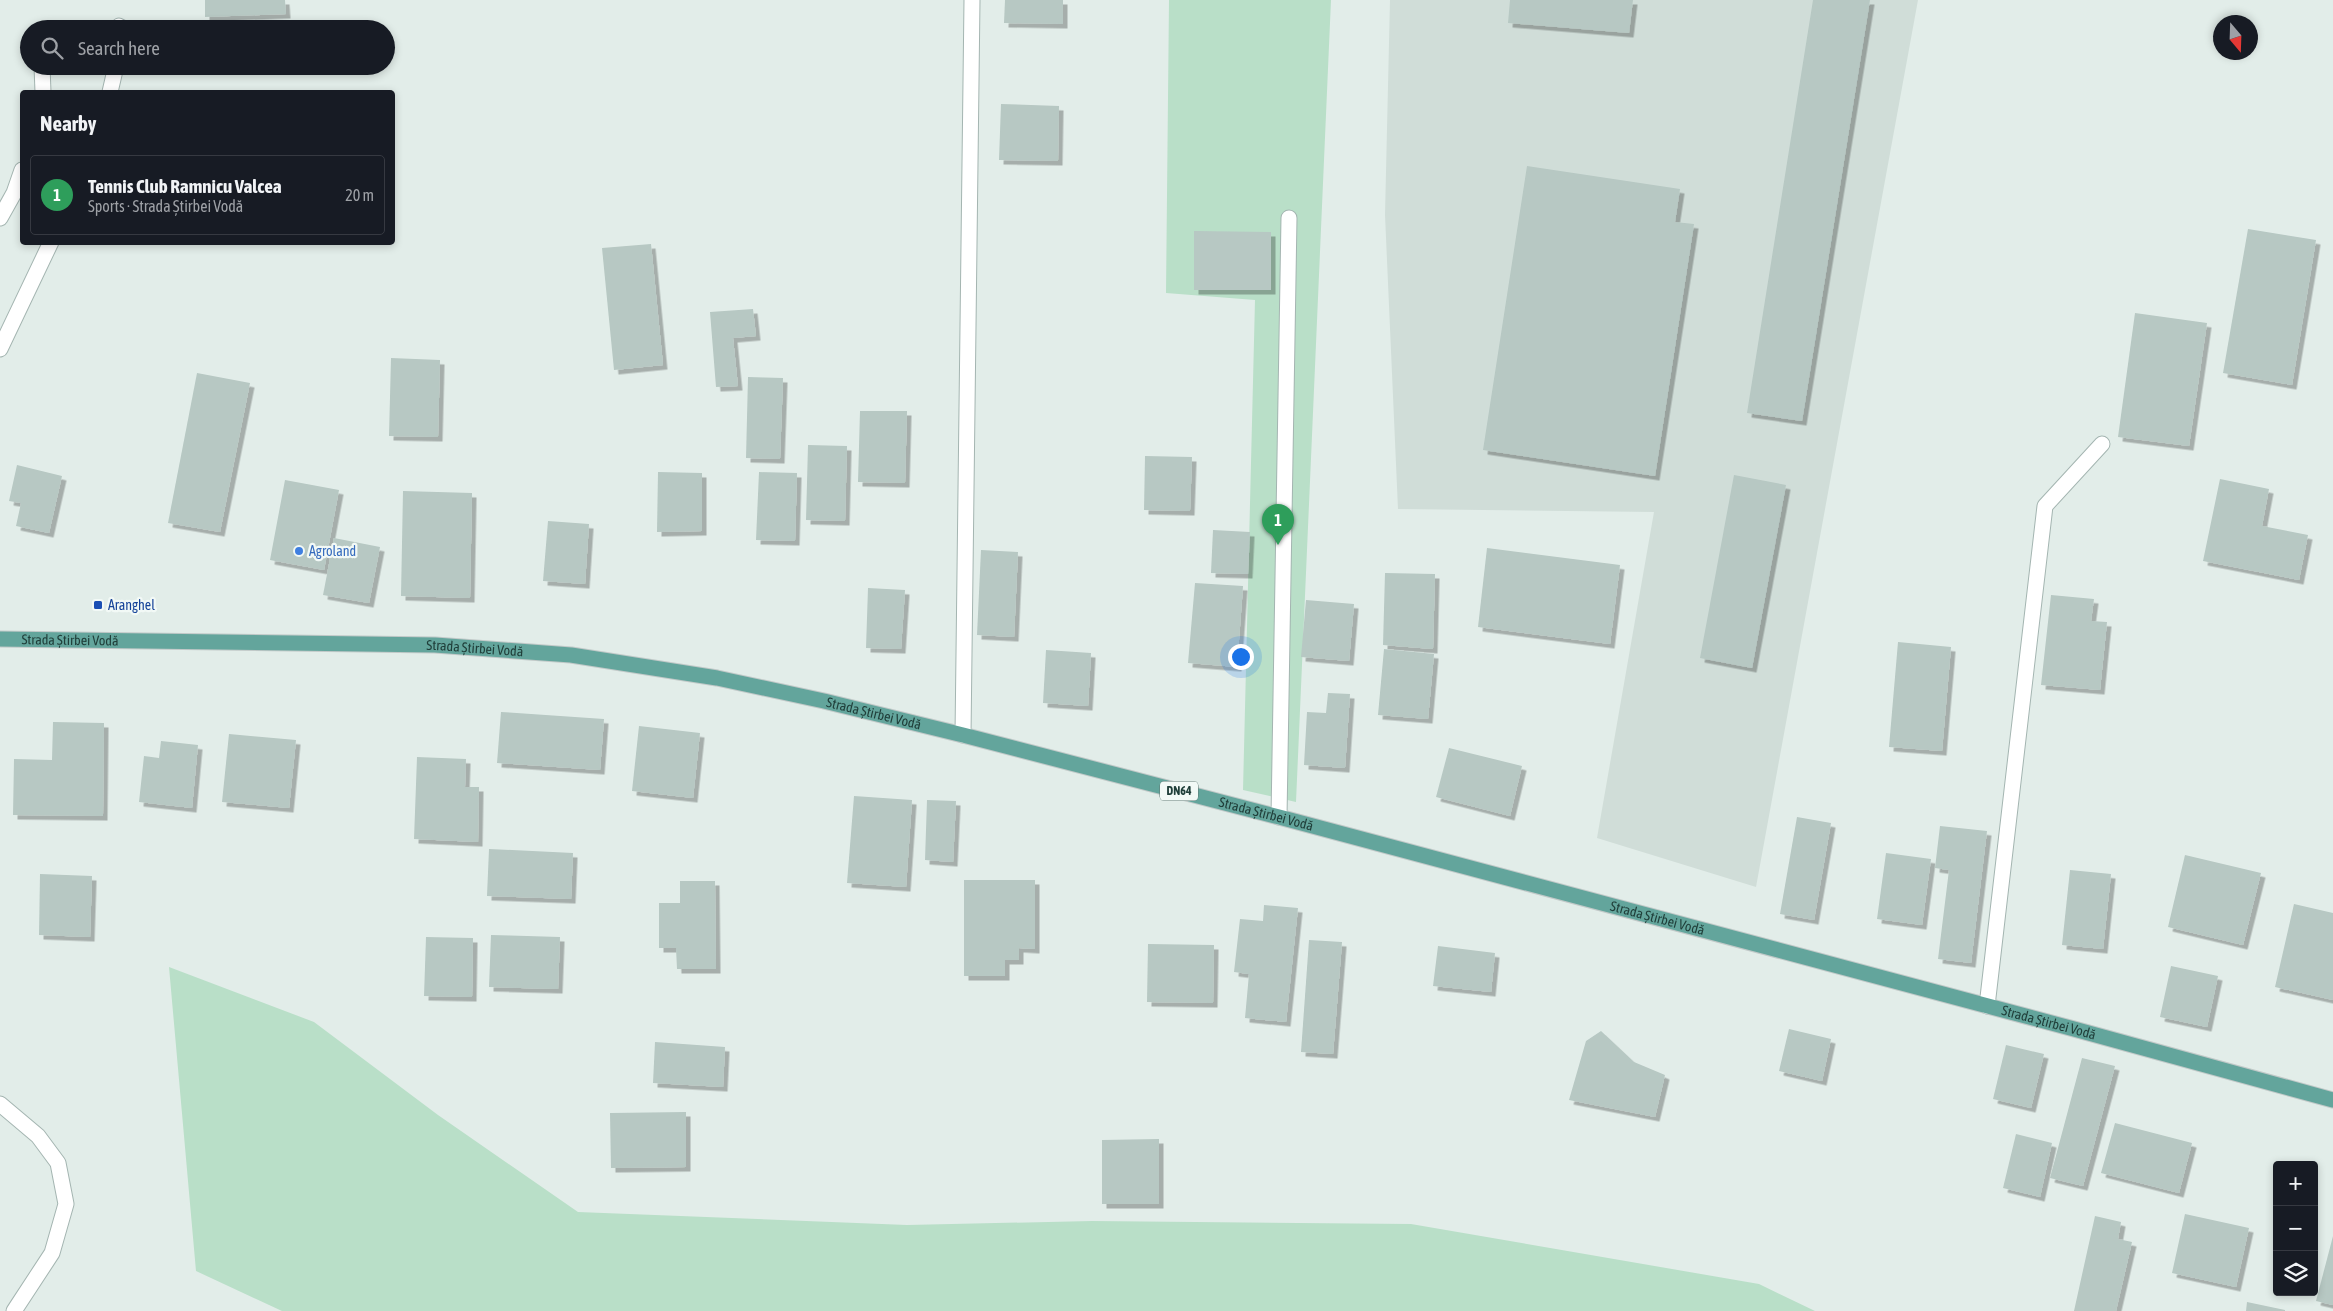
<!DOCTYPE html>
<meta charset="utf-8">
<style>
:root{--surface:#171b24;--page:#242831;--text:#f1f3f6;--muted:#9ea1a6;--line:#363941;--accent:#fa8e52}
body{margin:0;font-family:"Asap Condensed",sans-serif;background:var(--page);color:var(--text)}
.controls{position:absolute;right:15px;bottom:15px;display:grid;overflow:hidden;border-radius:5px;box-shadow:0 2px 8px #0003}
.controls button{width:45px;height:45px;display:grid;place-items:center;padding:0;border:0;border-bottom:1px solid var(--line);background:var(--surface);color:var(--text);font:25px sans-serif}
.compass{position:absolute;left:2213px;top:15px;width:45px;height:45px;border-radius:50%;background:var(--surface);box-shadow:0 2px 8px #0003;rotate:161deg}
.you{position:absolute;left:1240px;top:656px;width:18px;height:18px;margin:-12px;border:4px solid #fff;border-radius:50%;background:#1a73e8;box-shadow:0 0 0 8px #1a73e833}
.badge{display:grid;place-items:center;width:32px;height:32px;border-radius:50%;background:var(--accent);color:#fff;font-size:16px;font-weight:700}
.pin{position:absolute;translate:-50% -41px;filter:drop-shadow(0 1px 2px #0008)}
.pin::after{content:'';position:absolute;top:26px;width:18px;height:15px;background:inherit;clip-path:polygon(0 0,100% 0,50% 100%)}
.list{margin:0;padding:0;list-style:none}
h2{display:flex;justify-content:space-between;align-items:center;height:65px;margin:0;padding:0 20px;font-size:21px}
h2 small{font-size:16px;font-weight:400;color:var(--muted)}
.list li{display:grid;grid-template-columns:32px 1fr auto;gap:15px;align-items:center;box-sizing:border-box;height:80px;margin:0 10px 10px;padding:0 10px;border:1px solid var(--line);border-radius:5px}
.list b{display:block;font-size:19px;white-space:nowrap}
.list p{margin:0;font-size:16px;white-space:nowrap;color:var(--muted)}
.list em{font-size:16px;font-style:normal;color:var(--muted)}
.icon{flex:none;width:28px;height:28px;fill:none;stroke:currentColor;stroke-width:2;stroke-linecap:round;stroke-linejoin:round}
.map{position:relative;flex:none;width:2333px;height:1311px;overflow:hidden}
.search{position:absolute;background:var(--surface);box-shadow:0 2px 8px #0003;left:20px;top:20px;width:375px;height:55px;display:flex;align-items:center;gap:12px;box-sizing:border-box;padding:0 18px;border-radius:28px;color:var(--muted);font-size:19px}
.panel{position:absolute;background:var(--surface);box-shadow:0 2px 8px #0003;left:20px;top:90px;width:375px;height:155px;border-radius:5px}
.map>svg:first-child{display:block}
.built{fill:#d0ddd8}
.green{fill:#b9dfc8}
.building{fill:#b7c8c3;filter:url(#shadow)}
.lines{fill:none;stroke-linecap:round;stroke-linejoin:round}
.minor-casing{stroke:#a4b5b1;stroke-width:17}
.major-casing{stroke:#c1c9c8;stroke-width:17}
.minor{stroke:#fff;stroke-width:15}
.major{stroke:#63a59c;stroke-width:15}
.shop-dot{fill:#3f7fe0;stroke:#f2f9f6;stroke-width:2}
.transit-dot{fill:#1a4fb4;stroke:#f2f9f6;stroke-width:2}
.labels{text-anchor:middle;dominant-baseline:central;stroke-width:4.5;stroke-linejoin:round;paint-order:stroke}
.shield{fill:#f2f9f6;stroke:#5f7772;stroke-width:1}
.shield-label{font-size:12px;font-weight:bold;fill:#203f3a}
.shop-label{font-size:14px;fill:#366cbe;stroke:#f2f9f6;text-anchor:start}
.transit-label{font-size:14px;fill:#164399;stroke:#f2f9f6;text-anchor:start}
.street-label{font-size:14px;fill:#203f3a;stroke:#f2f9f6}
</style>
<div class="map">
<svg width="2333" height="1311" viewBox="0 0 2333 1311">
<defs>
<filter id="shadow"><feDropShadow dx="4.5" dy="4.5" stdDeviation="0" flood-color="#0004"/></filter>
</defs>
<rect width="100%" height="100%" fill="#e2ede9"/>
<path class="built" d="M1390,0h528l-162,887 -159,-49 57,-326 -256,-3 -13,-294z"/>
<g class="green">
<path d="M1169,0h162l-35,802 -53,-12 12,-490 -89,-7z"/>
<path d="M169,967l145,55 124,93 140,97 329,13 185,-4 319,3 348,60 56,27h-1533l-86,-40z"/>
</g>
<g class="building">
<path d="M205,0h80l1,14 -81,3z"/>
<path d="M1005,0h58v24l-59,-1z"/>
<path d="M1510,0h123l-4,33 -121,-10z"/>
<path d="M1813,0h57l-68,421 -55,-8z"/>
<path d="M1001,104l58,2 -1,55 -59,-1z"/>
<path d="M1527,166l153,23 -5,33 19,2 -39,252 -172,-26z"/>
<path d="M2248,229l68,11 -24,145 -69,-12z"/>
<path d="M1194,231l77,1v58h-77z"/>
<path d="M651,244l12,121 -49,5 -12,-122z"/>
<path d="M753,309l3,27 -23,2 5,48 -22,1 -6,-75z"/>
<path d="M2135,313l72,10 -18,123 -71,-9z"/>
<path d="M391,358l49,2 -2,77 -49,-1z"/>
<path d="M197,373l53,10 -30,149 -52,-9z"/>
<path d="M748,377l35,1 -3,81 -34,-1z"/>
<path d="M860,411h47l-2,72 -47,-1z"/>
<path d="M808,445l39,1 -2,75 -39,-1z"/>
<path d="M1145,456l47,1 -2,54 -46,-1z"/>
<path d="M17,465l45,11 -13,57 -33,-7 5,-23 -12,-2z"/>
<path d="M658,472l44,1v58l-45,1z"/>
<path d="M759,472l38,1 -2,68 -39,-1z"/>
<path d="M1734,475l52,10 -34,183 -52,-10z"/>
<path d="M2220,479l49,10 -7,37 46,9 -9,45 -96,-19z"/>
<path d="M285,480l54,10 -15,80 -54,-10z"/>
<path d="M403,491l69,2 -2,105 -69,-2z"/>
<path d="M548,521l41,3 -4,60 -42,-3z"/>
<path d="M1213,530l37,2 -2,42 -37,-1z"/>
<path d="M334,538l46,9 -11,56 -46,-8z"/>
<path d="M1487,548l133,17 -10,79 -132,-17z"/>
<path d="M981,550l37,2 -4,85 -37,-2z"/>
<path d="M1385,573l50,1 -2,75 -50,-4z"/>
<path d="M1195,583l48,3 -6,81 -49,-4z"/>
<path d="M868,588l37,2 -4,59 -35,-1z"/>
<path d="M2051,595l43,4 -3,22 16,1 -7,68 -59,-5z"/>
<path d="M1306,600l48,4 -5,57 -48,-4z"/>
<path d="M1898,642l53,5 -9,104 -53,-4z"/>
<path d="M1384,649l50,5 -6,65 -50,-4z"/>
<path d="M1046,650l45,3 -3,53 -45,-3z"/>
<path d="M1328,693l22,1 -5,74 -41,-3 3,-53 19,1z"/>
<path d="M501,712l103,7 -4,51 -103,-7z"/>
<path d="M53,722l51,1 -1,93 -90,-1 1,-56 38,1z"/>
<path d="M639,726l61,7 -7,65 -61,-7z"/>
<path d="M229,734l67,6 -7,68 -67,-6z"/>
<path d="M161,741l37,4 -6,63 -53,-6 5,-46 15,2z"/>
<path d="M1449,748l73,18 -12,50 -74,-19z"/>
<path d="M417,757l49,2 -1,28h14l-1,55 -64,-3z"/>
<path d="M854,796l58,4 -6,87 -59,-4z"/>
<path d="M927,800l29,1 -3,61 -28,-2z"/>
<path d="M1797,817l34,6 -17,97 -34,-6z"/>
<path d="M1940,826l47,5 -16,132 -33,-4 11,-89 -14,-2z"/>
<path d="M489,849l84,4 -2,46 -84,-3z"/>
<path d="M1886,853l45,6 -9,66 -45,-6z"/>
<path d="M2185,855l76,18 -18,72 -75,-18z"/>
<path d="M2070,870l41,4 -8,75 -41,-4z"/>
<path d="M40,874l52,2 -2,61 -51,-2z"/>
<path d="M964,880h71v69l-16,-1v12h-14v16h-41z"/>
<path d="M680,881h35l1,88h-39l-1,-21h-17v-45h21z"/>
<path d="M2294,904l39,9v87l-58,-13z"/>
<path d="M1264,905l34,3 -12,114 -41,-4 4,-44 -15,-2 6,-53 23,2z"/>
<path d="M491,935l69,2 -2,52 -69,-2z"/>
<path d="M426,937l47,1 -1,59 -48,-1z"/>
<path d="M1309,940l33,2 -9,112 -32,-2z"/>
<path d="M1148,944l66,1 -1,58 -66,-1z"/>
<path d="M1438,946l57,7 -4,39 -58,-6z"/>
<path d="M2171,966l47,10 -11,51 -47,-10z"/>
<path d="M1789,1029l42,10 -9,42 -43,-10z"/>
<path d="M1601,1031l33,31 31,13 -10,42 -86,-17 17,-59z"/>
<path d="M655,1042l70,5 -2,40 -70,-4z"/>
<path d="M2006,1045l38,9 -13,54 -38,-9z"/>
<path d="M2082,1058l33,8 -32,120 -33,-8z"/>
<path d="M686,1112v55l-75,1 -1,-55z"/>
<path d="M2115,1123l77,20 -13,50 -78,-20z"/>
<path d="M2016,1134l36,9 -12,54 -37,-9z"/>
<path d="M1159,1139v65h-57v-64z"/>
<path d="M2185,1214l64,14 -13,59 -64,-14z"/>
<path d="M2095,1216l26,6 -3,17 14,3 -16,69h-42z"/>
<path d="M2333,1236v69l-17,-4z"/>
<path d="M2247,1302l38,8v1h-39z"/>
</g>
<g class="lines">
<g class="minor-casing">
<g id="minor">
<path d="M118,29l1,-3"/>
<path d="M42,66l1,26"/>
<path d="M110,92l6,-26"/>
<path d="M0,218l14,-25 8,-23"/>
<path d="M0,349l51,-107"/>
<path d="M963,735l9,-735"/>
<path d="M1279,817l10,-599"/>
<path d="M1987,1006l58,-500 57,-62"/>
<path d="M0,1104l38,32 20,27 8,41 -14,49 -38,58"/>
</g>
</g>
<g class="major-casing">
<g id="major">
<path id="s1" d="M0,639l435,6 136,10 146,23 107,23 139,34 316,82 795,212 259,71"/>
</g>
</g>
<use href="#minor" class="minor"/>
<use href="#major" class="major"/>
</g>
<circle class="shop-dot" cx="299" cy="551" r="5"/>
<rect class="transit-dot" x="93" y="600" width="10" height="10" rx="2.5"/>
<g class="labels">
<rect class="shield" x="1160" y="781.5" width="38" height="19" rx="4"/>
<g class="shield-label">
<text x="1179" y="791">DN64</text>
</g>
<g class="shop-label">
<text x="309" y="551">Agroland</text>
</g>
<g class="transit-label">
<text x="108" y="605">Aranghel</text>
</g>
<g class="street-label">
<text stroke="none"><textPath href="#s1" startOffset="70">Strada Știrbei Vodă</textPath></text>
<text stroke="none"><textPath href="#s1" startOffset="475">Strada Știrbei Vodă</textPath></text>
<text stroke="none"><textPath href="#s1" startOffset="880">Strada Știrbei Vodă</textPath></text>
<text stroke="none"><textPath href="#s1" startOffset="1285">Strada Știrbei Vodă</textPath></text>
<text stroke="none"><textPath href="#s1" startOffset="1690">Strada Știrbei Vodă</textPath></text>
<text stroke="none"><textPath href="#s1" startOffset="2095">Strada Știrbei Vodă</textPath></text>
</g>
</g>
</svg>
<div class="controls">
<button>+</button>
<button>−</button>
<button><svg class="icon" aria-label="layers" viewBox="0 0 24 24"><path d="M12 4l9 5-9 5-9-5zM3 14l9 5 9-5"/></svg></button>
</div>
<svg class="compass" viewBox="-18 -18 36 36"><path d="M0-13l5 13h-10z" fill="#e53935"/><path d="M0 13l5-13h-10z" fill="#9ea1a6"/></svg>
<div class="you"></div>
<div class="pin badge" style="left:1278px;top:545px;background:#2e9e5b">1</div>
<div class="search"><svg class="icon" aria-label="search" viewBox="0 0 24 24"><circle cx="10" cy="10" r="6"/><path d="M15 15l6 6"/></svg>Search here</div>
<section class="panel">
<h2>Nearby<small></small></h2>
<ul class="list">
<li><span class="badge" style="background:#2e9e5b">1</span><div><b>Tennis Club Ramnicu Valcea</b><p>Sports · Strada Știrbei Vodă</p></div><em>20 m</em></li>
</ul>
</section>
</div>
